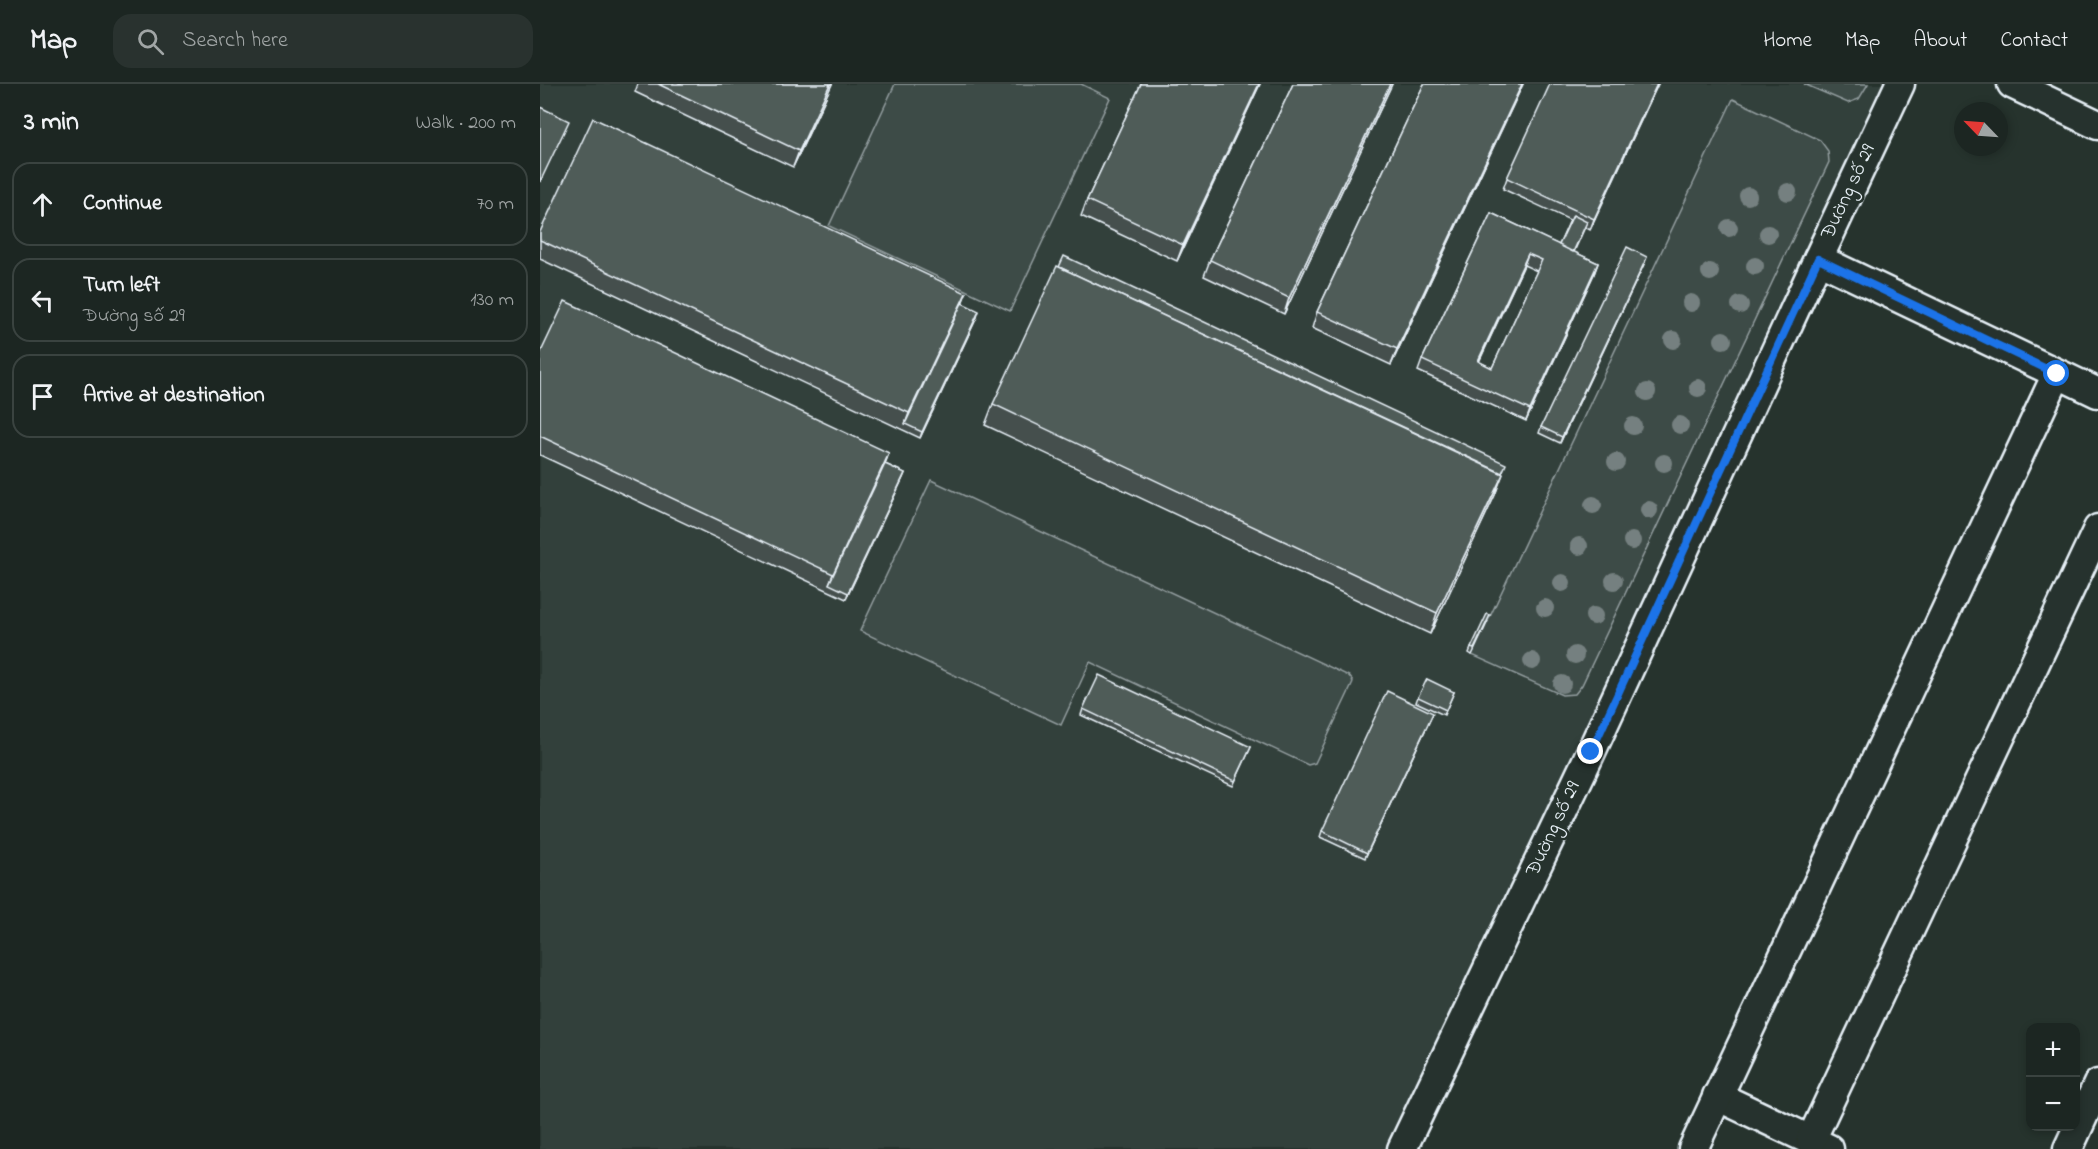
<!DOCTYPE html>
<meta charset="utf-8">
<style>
:root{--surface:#1c2622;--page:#29322f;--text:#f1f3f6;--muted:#a0a5a5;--line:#3a4340}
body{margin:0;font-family:"Indie Flower",sans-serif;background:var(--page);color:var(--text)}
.controls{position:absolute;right:18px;bottom:18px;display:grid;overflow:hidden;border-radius:12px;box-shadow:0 3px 9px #0003}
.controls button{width:54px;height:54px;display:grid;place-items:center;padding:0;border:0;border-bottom:2px solid var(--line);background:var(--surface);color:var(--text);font:30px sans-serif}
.compass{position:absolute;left:1414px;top:18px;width:54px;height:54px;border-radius:50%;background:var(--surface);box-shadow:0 3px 9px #0003;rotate:295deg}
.stop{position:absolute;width:18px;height:18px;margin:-14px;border:4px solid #1a73e8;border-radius:50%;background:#fff}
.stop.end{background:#1a73e8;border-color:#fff;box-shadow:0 2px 6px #0008}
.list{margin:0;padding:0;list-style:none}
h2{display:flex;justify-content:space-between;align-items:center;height:78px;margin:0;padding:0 24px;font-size:26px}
h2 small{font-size:20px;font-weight:400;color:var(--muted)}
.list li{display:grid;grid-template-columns:39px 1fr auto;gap:18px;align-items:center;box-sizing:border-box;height:84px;margin:0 12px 12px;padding:0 12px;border:2px solid var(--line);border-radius:18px}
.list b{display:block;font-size:22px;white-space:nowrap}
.list p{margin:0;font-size:20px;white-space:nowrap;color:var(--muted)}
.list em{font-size:20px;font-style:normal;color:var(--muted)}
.icon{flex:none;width:33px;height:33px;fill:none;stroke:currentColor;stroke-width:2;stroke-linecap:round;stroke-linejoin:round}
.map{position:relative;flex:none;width:1558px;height:1065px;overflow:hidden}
header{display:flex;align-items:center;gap:36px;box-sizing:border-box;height:84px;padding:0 30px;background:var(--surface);border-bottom:2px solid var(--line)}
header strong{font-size:28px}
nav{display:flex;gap:33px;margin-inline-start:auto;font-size:21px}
.search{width:420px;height:54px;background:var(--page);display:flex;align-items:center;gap:15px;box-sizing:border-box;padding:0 21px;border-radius:18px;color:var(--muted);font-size:22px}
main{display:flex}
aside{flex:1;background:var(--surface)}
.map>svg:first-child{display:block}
.built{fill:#333f3a}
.green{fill:#3e4b47;stroke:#939ea0;stroke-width:1.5}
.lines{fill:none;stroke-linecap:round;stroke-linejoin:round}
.minor-casing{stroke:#e8f1f8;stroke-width:33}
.minor{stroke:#26332d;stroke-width:28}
.tree{fill:#758080}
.wall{fill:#454f4d;stroke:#e8f1f8;stroke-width:1.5;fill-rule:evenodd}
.shaded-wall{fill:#38403e;stroke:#e8f1f8;stroke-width:1.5}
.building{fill:#505c59;stroke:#e8f1f8;stroke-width:1.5;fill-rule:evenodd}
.route{stroke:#1a73e8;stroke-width:8}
.labels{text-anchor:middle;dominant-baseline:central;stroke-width:5;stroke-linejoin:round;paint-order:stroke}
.street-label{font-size:20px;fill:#e8f1f8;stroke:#26332d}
</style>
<header>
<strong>Map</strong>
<div class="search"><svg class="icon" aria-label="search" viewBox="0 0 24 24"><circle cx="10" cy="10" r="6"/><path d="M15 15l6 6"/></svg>Search here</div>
<nav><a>Home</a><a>Map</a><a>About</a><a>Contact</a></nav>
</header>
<main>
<aside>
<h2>3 min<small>Walk · 200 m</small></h2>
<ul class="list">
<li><svg class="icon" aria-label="ahead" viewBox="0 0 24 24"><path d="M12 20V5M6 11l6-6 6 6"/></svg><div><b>Continue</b></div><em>70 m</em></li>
<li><svg class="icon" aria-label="left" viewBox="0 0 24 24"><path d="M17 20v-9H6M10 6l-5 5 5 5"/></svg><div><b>Turn left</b><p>Đường số 29</p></div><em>130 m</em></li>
<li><svg class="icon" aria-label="arrive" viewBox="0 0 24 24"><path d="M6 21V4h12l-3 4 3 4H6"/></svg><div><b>Arrive at destination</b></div></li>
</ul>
</aside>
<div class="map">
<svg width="1558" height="1065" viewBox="0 0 1558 1065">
<rect width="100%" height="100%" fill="#26332d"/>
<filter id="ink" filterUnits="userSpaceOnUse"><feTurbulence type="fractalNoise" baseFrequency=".0167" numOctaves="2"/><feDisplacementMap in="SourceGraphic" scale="12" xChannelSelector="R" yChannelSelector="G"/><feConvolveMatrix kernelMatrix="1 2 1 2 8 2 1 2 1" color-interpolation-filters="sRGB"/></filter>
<g filter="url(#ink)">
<path class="built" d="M0,0h1359l-501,1065h-858z"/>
<g class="green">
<path d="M355,0h186l29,14 -100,213 -181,-85z"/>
<path d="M1264,0h64l-9,15 -11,4z"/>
<path d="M1193,15l87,41 8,11 1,11 -247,523 -7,9 -13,1 -90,-40z"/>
<path d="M391,396l418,196 4,5 -1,4 -37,78 -7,2 -218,-103 -29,63 -201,-94z"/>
</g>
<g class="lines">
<g class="minor-casing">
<g id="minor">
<path d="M1472,0l86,41"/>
<path d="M1278,175l280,134"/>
<path d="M1177,1012l112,53"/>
<path d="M1271,1056l287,-611"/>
<path d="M862,1065l189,-397 227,-493 82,-175"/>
<path d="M1153,1065l364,-775"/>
<path d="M1528,1065l30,-65"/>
</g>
</g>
<use href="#minor" class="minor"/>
</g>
<g class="tree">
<circle cx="1248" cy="108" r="9"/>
<circle cx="1208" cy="112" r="9"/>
<circle cx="1189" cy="144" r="9"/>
<circle cx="1228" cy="150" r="9"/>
<circle cx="1215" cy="182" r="9"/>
<circle cx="1170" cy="188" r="9"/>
<circle cx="1151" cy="219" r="9"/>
<circle cx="1200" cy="221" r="9"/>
<circle cx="1133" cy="256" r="9"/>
<circle cx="1183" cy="256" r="9"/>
<circle cx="1158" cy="304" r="9"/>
<circle cx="1107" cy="308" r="9"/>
<circle cx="1140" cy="341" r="9"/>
<circle cx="1093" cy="342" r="9"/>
<circle cx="1076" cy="378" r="9"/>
<circle cx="1124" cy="379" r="9"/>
<circle cx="1053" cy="421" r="9"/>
<circle cx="1109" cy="426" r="9"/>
<circle cx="1092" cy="457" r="9"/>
<circle cx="1039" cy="462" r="9"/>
<circle cx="1074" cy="497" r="9"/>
<circle cx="1022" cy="499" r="9"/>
<circle cx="1005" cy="524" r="9"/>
<circle cx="1054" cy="532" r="9"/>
<circle cx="1035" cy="571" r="9"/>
<circle cx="992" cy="577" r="9"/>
<circle cx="1022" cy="600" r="9"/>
</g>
<g class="wall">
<path d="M98,0h194l-39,83 -158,-75z"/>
<path d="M601,0h119l-83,177 -96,-45 6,-16z"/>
<path d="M753,0h99l-108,230 -80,-38 6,-16z"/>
<path d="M884,0h99l-132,281 -79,-37 5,-16z"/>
<path d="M1118,0l-68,146 -5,-3 -11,25 24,11 -4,11 -68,147 -108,-50 4,-11 69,-147 68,32 11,-25 -67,-31 4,-11zM984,181l13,6 -45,97 -13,-6z"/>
<path d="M0,148l426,61 -4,10 15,14 -57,121 -380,-179z"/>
<path d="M1105,178l-85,181 -21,-10 2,-6z"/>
<path d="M0,270l349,99 -4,11 20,9 -59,126 -306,-144z"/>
<path d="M453,320l509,70 -7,21 -65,139 -445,-209z"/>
<path d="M948,537l-16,34 -3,-2 2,-5z"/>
<path d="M914,608l-10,23 -28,-13 2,-5z"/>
<path d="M543,625l168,38 -18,39 -152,-71z"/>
<path d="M893,629l-68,145 -45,-21 2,-6z"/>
</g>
<g class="shaded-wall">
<path d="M290,0h2l-39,83 6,-16z"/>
<path d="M719,0h1l-83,177 6,-16z"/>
<path d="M850,0h2l-108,230 5,-16z"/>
<path d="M982,0h1l-132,281 6,-16z"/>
<path d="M1117,0h1l-68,146 4,-11z"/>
<path d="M988,170l-4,11 -50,107 4,-11z"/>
<path d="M1107,173l-2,5 -85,181 2,-6z"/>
<path d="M1058,179l-4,11 -68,147 4,-11z"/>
<path d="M426,209l-6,16 -55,115 4,-11z"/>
<path d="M439,227l-2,6 -57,121 2,-6z"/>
<path d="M349,369l-6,16 -54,115 4,-10z"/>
<path d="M365,389l-2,5 -57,121 2,-6z"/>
<path d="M963,390l-8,21 -65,139 7,-21z"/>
<path d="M893,629l-2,5 -66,140 2,-5z"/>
</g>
<g class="building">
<path d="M118,0h172l-31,67z"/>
<path d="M601,0h118l-76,161 -96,-45z"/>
<path d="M753,0h97l-101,214 -79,-38z"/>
<path d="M884,0h98l-125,265 -80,-37z"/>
<path d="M1010,0h107l-63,135 -87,-41z"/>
<path d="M0,23l29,14 -29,61z"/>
<path d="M53,34l373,175 -57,120 -369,-173v-8z"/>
<path d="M951,129l107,50 -68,147 -108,-50zM988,170l14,6 -50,108 -14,-7z"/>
<path d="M1033,131l14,7 -14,30 -14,-7z"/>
<path d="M1087,163l20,10 -85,180 -21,-10z"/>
<path d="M524,172l442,208 -4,9 -443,-206z"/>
<path d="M517,182l446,208 -66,139 -444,-209z"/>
<path d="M25,217l324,152 -56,121 -293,-138v-82z"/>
<path d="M422,219l17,8 -57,121 -17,-8z"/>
<path d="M345,380l20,9 -57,120 -19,-9z"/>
<path d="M947,530l3,1 -16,34 -3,-1z"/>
<path d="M559,591l152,72 -16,34 -152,-72z"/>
<path d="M887,595l27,13 -8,18 -28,-13z"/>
<path d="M847,607l46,22 -66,140 -45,-22z"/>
</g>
</g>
<g class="lines" filter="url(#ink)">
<path class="route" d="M1051,668l227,-493 239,115"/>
</g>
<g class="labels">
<g class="street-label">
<text transform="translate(1309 108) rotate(-65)">Đường số 29</text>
<text transform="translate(1014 745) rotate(-65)">Đường số 29</text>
</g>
</g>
</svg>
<div class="controls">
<button>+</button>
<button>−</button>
</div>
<svg class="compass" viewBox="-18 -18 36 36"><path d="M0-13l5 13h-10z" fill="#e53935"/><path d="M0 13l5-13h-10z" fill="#a0a5a5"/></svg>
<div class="stop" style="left:1517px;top:290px"></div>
<div class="stop end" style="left:1051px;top:668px"></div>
</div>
</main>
